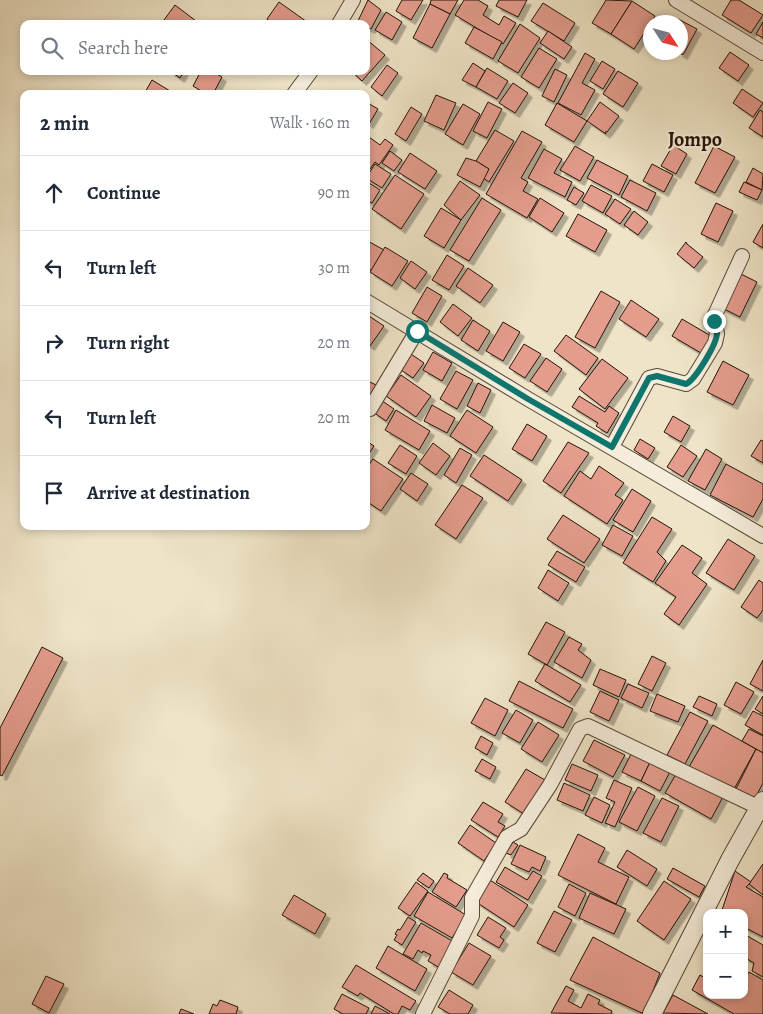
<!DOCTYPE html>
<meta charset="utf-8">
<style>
:root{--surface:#fff;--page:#f6f6f7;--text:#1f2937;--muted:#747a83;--line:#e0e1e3}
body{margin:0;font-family:Alegreya,serif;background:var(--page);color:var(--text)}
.controls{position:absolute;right:15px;bottom:15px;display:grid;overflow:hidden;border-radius:10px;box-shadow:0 2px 8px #0003}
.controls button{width:45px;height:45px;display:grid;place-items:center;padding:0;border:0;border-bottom:1px solid var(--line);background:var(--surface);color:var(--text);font:25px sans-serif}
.compass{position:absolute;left:643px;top:15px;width:45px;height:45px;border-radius:50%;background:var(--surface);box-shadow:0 2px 8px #0003;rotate:126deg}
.stop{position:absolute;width:15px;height:15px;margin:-11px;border:4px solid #0f766e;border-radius:50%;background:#fff}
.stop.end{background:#0f766e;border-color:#fff;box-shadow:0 1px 5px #0008}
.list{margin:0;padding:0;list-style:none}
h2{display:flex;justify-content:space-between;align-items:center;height:65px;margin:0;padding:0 20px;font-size:21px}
h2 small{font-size:16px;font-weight:400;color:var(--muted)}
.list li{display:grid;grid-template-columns:32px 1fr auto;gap:15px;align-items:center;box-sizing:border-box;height:75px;padding:0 20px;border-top:1px solid var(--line)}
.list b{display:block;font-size:19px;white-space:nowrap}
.list em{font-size:16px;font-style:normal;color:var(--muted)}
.icon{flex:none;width:28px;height:28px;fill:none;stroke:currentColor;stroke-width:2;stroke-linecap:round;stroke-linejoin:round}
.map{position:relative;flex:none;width:763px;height:1014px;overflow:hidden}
.search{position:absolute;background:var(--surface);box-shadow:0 2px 8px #0003;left:20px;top:20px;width:350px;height:55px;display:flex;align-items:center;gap:12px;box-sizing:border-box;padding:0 18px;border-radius:10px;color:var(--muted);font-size:19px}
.panel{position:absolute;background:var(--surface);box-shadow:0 2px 8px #0003;left:20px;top:90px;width:350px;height:440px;border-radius:10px}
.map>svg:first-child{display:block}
.building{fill:#e49c8d;stroke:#231306;filter:url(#shadow)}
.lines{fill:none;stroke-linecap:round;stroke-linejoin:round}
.minor-casing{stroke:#564736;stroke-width:16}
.tertiary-casing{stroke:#564736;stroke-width:20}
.minor{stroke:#f5eddb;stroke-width:14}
.tertiary{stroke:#f5eddb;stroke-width:18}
.route{stroke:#0f766e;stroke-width:6}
.labels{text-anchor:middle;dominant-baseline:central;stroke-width:4.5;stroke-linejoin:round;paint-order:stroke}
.quarter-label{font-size:20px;font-weight:bold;fill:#231306;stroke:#f5eddb}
</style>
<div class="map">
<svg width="763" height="1014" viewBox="0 0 763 1014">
<defs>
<filter id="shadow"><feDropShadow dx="4.5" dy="4.5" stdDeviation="0" flood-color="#0004"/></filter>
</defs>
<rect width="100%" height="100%" fill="#efe4c7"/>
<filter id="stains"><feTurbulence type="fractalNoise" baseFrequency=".004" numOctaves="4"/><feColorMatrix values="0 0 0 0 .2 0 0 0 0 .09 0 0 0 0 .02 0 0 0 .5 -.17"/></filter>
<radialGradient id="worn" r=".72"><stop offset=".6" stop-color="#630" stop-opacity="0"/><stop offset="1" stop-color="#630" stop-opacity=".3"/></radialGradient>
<g class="building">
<path d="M368,0l13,10 -10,19 -5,-2v-3l-9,-1z"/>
<path d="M402,0h21l-12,20 -15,-9z"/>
<path d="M431,0h27l-8,14 -20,-10z"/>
<path d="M464,0h14l10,6 -5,9 16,10 5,-9 12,7 -13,21 -48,-29z"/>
<path d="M499,0h28l-9,17 -22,-11z"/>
<path d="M606,0l26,1 -21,33 -19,-11z"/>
<path d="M731,0h8l24,15 -12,18 -29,-18z"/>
<path d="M632,1l23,15 -21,33 -23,-15z"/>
<path d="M279,2l31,22h-37l-6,-5z"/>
<path d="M543,3l32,20 -11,18 -33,-20z"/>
<path d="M430,4l20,10 -18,34 -19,-10z"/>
<path d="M175,5l25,19h-39z"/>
<path d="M386,12l16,10 -10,18 -17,-10z"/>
<path d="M678,19l19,10 -14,26 -5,-3h2v-30h-4z"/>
<path d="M763,22v16l-7,-4z"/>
<path d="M520,24l20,14 -22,35 -20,-12z"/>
<path d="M474,27l28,15 -9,17 -28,-16z"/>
<path d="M548,31l24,16 -8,12 -24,-16z"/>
<path d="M366,39l19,16 -23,26 -11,-10h15z"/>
<path d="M539,48l18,11 -18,29 -18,-11z"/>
<path d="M730,52l19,13 -11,16 -19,-13z"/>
<path d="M585,53l10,6 -13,24 13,7 -14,25 -23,-12z"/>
<path d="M602,61l13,8 -12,20 -13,-8z"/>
<path d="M473,63l12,8 -9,16 -14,-7z"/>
<path d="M387,65l11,8 -16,23 -11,-9z"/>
<path d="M487,68l21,13 -11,18 -21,-12z"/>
<path d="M555,69l12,6 -13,27 -12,-6z"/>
<path d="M170,71h14l-4,7z"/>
<path d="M201,71h11l10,6 -9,17h-7l-13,-8z"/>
<path d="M618,71l20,12 -15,24 -20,-13z"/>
<path d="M152,80l23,14h-31z"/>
<path d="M513,83l15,10 -13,20 -16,-10z"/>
<path d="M742,89l21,14 -10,14 -20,-14z"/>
<path d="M436,95l20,8 -12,27 -20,-9z"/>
<path d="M366,102l12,7 -9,15 -3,-2z"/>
<path d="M488,102l14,7 -15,29 -14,-7z"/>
<path d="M600,102l19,14 -12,16h-2l1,2 -19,-13z"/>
<path d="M557,103l30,18 -13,21 -29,-17z"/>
<path d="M463,104l17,10 -17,31 -18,-11z"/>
<path d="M411,107l11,7 -16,27 -11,-7z"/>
<path d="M760,110l3,2v25l-14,-9z"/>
<path d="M495,130l19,11 -25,41 -6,-4 6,-9 -13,-8z"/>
<path d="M522,131l20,11 -21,36 7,4 -5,9 15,8 -11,19 -41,-24z"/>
<path d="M369,137l11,8 5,-6 8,6 -14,20 -4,-3 -5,7 -4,-3v-25z"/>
<path d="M673,145l14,9 -11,20 -15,-8z"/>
<path d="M575,146l19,11 -14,24 -20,-11z"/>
<path d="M714,146l21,11 -20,36 -20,-10z"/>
<path d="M544,149l18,10 -8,14 18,9 -7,15 -37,-19z"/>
<path d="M390,151l12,9 -8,11 -12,-8z"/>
<path d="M410,153l27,18 -12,18 -27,-17z"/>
<path d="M466,158l10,3 13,8 -9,18 -23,-12z"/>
<path d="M597,160l31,16 -9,19 -32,-17z"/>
<path d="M375,164l16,10 -9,14 -16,-10z"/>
<path d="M652,164l21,11 -9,17 -21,-11z"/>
<path d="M753,168l10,6 -1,16 -16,-8z"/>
<path d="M395,175l29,19 -23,35 -29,-20z"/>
<path d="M630,180l26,13 -9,18 -26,-14z"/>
<path d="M366,181l14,9 -8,13 -6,-3z"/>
<path d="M460,181l20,14 -19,25 -17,-15z"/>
<path d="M744,182l18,8 -5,10 -18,-8z"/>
<path d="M591,185l21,11 -9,17 -21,-12z"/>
<path d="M574,187l10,6 -8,12 -9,-5z"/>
<path d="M482,198l19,12 -32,51 -19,-11z"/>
<path d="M540,198l24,15 -12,19 -23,-15z"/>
<path d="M615,199l16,10 -11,15 -15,-10z"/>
<path d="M716,203l17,8 -15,31 -17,-8z"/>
<path d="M441,208l20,12 -17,28 -20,-12z"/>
<path d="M634,211l14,11 -10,13 -14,-10z"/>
<path d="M578,214l29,16 -12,22 -29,-16z"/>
<path d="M763,224v24l-10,-6z"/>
<path d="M366,240l18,10 -12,21 -6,-4z"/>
<path d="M686,242l1,2 16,13 -9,11 -17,-14z"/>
<path d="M385,247l23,14 -16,25 -22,-14z"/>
<path d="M447,255l17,11 -15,24 -17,-10z"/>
<path d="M411,261l16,11 -12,17 -15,-11z"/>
<path d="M468,268l25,17 -13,18 -24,-17z"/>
<path d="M737,272l20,10 -17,35 -20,-10z"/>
<path d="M427,287l15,9 -15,26 -15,-9z"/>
<path d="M601,291l19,11 -25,46 -20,-11z"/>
<path d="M631,300l28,19 -13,18 -27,-18z"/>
<path d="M453,304l19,14 -14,18 -18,-14z"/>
<path d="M369,316l15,10 -14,20 -4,-3v-22z"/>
<path d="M682,319l29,17 -10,17 -29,-17z"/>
<path d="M473,320l17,11 -12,20 -17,-11z"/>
<path d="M503,322l17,10 -17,29 -17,-10z"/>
<path d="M566,335l32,23 -12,17 -32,-24z"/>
<path d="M524,344l17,10 -16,24 -16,-10z"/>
<path d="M433,352l19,11 -10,18 -19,-11z"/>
<path d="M411,354l13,9 -11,15 -12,-8z"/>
<path d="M546,358l16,11 -15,23 -17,-11z"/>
<path d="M602,359l26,19 -23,31 -26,-20z"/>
<path d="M723,361l26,14 -16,30 -26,-13z"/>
<path d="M456,371l17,9 -16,29 -17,-10z"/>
<path d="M401,375l30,21 -15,21 -30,-21z"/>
<path d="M366,380l14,7 -14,20z"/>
<path d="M478,383l13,7 -11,23 -13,-7z"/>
<path d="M579,396l26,16 4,-6 10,7 -12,20 -11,-7 2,-3 -26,-16z"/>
<path d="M381,400l13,9 -8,12 -13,-9z"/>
<path d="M432,405l23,13 -8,15 -23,-12z"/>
<path d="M396,410l34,21 -11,19 -34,-20z"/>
<path d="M467,410l26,17 -17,26 -26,-17z"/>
<path d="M673,416l17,10 -9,16 -17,-10z"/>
<path d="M527,424l20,12 -15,25 -20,-12z"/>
<path d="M640,439l15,9 -7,11 -14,-9z"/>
<path d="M761,440l2,1v22l-12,-7z"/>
<path d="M366,441l8,5 -8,12z"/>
<path d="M568,442l21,11 -28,40 -18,-12z"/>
<path d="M433,443l17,13 -14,19 -17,-12z"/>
<path d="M400,445l17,11 -11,18 -18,-11z"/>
<path d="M681,445l16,11 -14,21 -16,-10z"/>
<path d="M460,448l12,7 -16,28 -12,-8z"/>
<path d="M706,449l16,10 -17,31 -17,-9z"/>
<path d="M484,455l38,25 -14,21 -38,-25z"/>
<path d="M373,459l30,20 -22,32 -15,-10v-32z"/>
<path d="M726,464l37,20v15l-10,18 -43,-22z"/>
<path d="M599,466l25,17 -9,12 8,5 -16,24 -43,-28 16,-25 11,8z"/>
<path d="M411,473l17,11 -11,17 -17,-12z"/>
<path d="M462,485l21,13 -27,41 -21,-14z"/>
<path d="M632,489l19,12 -18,31 -20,-12z"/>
<path d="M563,515l37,24 -16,24 -37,-24z"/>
<path d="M652,517l20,12 -15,23 9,9 -13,21 -30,-19z"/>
<path d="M613,525l20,11 -11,20 -20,-11z"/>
<path d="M728,539l27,17 -21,34 -28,-17z"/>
<path d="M682,545l20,13 -10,15 15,11 -28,41 -15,-11 12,-17 -21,-14z"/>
<path d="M557,551l28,16 -9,15 -28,-17z"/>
<path d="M548,570l21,13 -11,18 -20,-13z"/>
<path d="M759,580l4,3v27l-6,8 -16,-11z"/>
<path d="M546,622l19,10 -18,33 -19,-11z"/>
<path d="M569,637l13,7 -4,6 13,10 -9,18 -28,-16z"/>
<path d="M42,647l21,11 -61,118 -2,-1v-47z"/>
<path d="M652,656l14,7 -14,28 -14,-7z"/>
<path d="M763,660v31l-13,-7z"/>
<path d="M545,664l36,21 -11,17 -35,-21z"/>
<path d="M600,669l26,11 -7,17 -26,-12z"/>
<path d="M519,681l54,28 -10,19 -54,-27z"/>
<path d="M736,682l18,10 -13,22 -17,-9z"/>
<path d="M628,684l21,9 -7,15 -21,-10z"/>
<path d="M600,691l19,9 -10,21 -19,-9z"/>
<path d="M657,694l28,12 -7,16 -28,-11z"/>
<path d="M699,696l18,8 -5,12 -19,-9z"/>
<path d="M763,696v18l-8,-5z"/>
<path d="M485,698l23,12 -13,26 -24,-13z"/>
<path d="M516,710l17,10 -13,23 -18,-10z"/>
<path d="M753,711l10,5v19l-18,-10z"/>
<path d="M690,712l18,9 -23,43 -18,-9z"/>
<path d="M538,722l21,13 -17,27 -21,-13z"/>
<path d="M713,725l43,24 -23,42 -44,-24z"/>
<path d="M749,729l14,7v17l-21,-12z"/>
<path d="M481,736l12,7 -6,12 -12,-7z"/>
<path d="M594,740l31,15 -12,22 -30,-16z"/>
<path d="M634,748l18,10 -11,23 -19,-9z"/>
<path d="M756,749l7,4v30l-8,15 -19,-9z"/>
<path d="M652,758l20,10 -12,23 -19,-10z"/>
<path d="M482,759l14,8 -6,12 -15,-8z"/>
<path d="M572,764l26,11 -7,16 -26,-11z"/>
<path d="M526,769l19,11 -21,34 -19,-12z"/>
<path d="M679,769l45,26 -13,24 -46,-26z"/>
<path d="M614,780l18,8 -17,39 -10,-4 10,-21 -9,-4z"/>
<path d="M564,783l26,12 -7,16 -26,-11z"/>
<path d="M638,787l17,9 -18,35 -18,-9z"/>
<path d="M594,797l16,8 -8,18 -17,-8z"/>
<path d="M662,798l17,8 -18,36 -18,-9z"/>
<path d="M483,802l20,12 -5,8 7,4 -7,11 -27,-17z"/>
<path d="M470,825l26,18 -12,18 -26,-18z"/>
<path d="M578,834l27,14 -7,14 31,15 -13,27 -58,-29z"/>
<path d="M513,842l5,3 -7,10 -5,-2z"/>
<path d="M520,845l26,12 -6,14 -8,-4 -3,5 -18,-8z"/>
<path d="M627,850l30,19 -10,17 -30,-19z"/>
<path d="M763,864v31l-14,-11z"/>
<path d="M505,867l22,13 6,-9 9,5 -14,24 -32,-18z"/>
<path d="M673,868l32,18 -6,11 -32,-18z"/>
<path d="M735,871l16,11 -5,5 17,10v40l-19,-10v-14h-23z"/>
<path d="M423,873l11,8 -5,7 -12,-8z"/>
<path d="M444,873l4,2 -1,3 20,12 -11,17 -24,-15z"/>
<path d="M490,880l38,25 -14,22 -38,-25z"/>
<path d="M664,881l27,18 -27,41 -27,-19z"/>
<path d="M416,882l12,9 -18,25 -12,-8z"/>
<path d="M569,884l17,9 -11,23 -17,-9z"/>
<path d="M428,892l38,23 -14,23 -38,-22z"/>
<path d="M590,893l36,16 -12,25 -35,-16z"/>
<path d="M294,895l32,19 -11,20 -33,-19z"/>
<path d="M554,911l18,9 -17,32 -18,-9z"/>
<path d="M408,917l8,5 -14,23 -8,-5 3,-5 -2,-1 3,-5 2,1z"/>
<path d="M488,917l18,11 -6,9 4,3 -5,8 -22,-13z"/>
<path d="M421,923l33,19 -14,26 -12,-7 3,-6 -8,-4 -1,2 -4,-3 -5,9 -10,-5z"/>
<path d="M744,934l19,11v32l-11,-6 2,-8 -10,-6z"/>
<path d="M593,937l67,36 -16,41 -74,-34z"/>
<path d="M469,943l22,13 -18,29 -22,-13z"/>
<path d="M388,946l39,23 -12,22 -39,-23z"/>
<path d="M356,965l60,36 -6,9 -8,-4 -4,8h-4l-34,-21 -2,3 -16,-9z"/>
<path d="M749,972l14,8v34h-29l-42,-24 8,-15 7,4v16h37v-14z"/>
<path d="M46,976l18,8 -15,29 -17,-9z"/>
<path d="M566,986l8,4 -6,11 13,7 7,-14 12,6 -2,4 14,7 -1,3 -60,-1z"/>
<path d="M449,990l24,15 -5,9h-18l-12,-7z"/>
<path d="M342,994l27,14 -3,6h-23l-9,-5z"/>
<path d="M673,995l35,19 -45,-1z"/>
<path d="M220,1000l18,7 -2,7h-27l4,-10 4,2z"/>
<path d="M375,1006l15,8h-19z"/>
<path d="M181,1009l13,5h-15z"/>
</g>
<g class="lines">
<g class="minor-casing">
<g id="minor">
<path d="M676,0l87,53"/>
<path d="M339,24l14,-24"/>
<path d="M294,94l17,-23"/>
<path d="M366,301l162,98 235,137"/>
<path d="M370,409l47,-78"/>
<path d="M612,447l37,-69 8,-2 29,8 7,-5 22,-36 2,-9 -3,-17 28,-61"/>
<path d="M423,1014l49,-98v-18l35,-61 14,-8 29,-44 30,-56 8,-3 172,82"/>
</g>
</g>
<g class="tertiary-casing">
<path id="tertiary" d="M652,1014l78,-154 33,-59"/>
</g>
<use href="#minor" class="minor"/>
<use href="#tertiary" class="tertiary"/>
</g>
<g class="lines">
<path class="route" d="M417,331l111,68 84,48 37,-69 8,-2 29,8c9,-4 31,-40 31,-51 0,-4 -2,-8 -3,-12"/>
</g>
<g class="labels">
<g class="quarter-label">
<text x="695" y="139">Jompo</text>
</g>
</g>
<rect width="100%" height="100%" filter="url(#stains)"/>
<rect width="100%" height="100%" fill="url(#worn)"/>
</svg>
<div class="controls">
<button>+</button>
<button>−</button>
</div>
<svg class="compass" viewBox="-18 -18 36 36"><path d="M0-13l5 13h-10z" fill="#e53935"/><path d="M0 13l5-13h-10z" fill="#747a83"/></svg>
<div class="stop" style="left:417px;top:331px"></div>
<div class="stop end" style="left:714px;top:321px"></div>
<div class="search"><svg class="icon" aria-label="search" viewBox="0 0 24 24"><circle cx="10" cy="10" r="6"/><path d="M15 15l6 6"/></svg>Search here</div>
<section class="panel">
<h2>2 min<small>Walk · 160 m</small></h2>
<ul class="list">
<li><svg class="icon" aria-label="ahead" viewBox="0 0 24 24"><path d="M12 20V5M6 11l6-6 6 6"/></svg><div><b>Continue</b></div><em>90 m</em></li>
<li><svg class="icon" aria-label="left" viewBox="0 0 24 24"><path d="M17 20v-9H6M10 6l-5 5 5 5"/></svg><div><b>Turn left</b></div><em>30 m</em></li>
<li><svg class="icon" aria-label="right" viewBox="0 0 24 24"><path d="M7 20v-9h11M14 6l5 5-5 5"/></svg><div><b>Turn right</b></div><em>20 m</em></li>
<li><svg class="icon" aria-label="left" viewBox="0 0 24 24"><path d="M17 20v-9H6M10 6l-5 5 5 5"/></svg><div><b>Turn left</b></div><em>20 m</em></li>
<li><svg class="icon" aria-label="arrive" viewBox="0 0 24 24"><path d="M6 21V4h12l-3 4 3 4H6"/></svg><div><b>Arrive at destination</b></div></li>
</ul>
</section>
</div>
